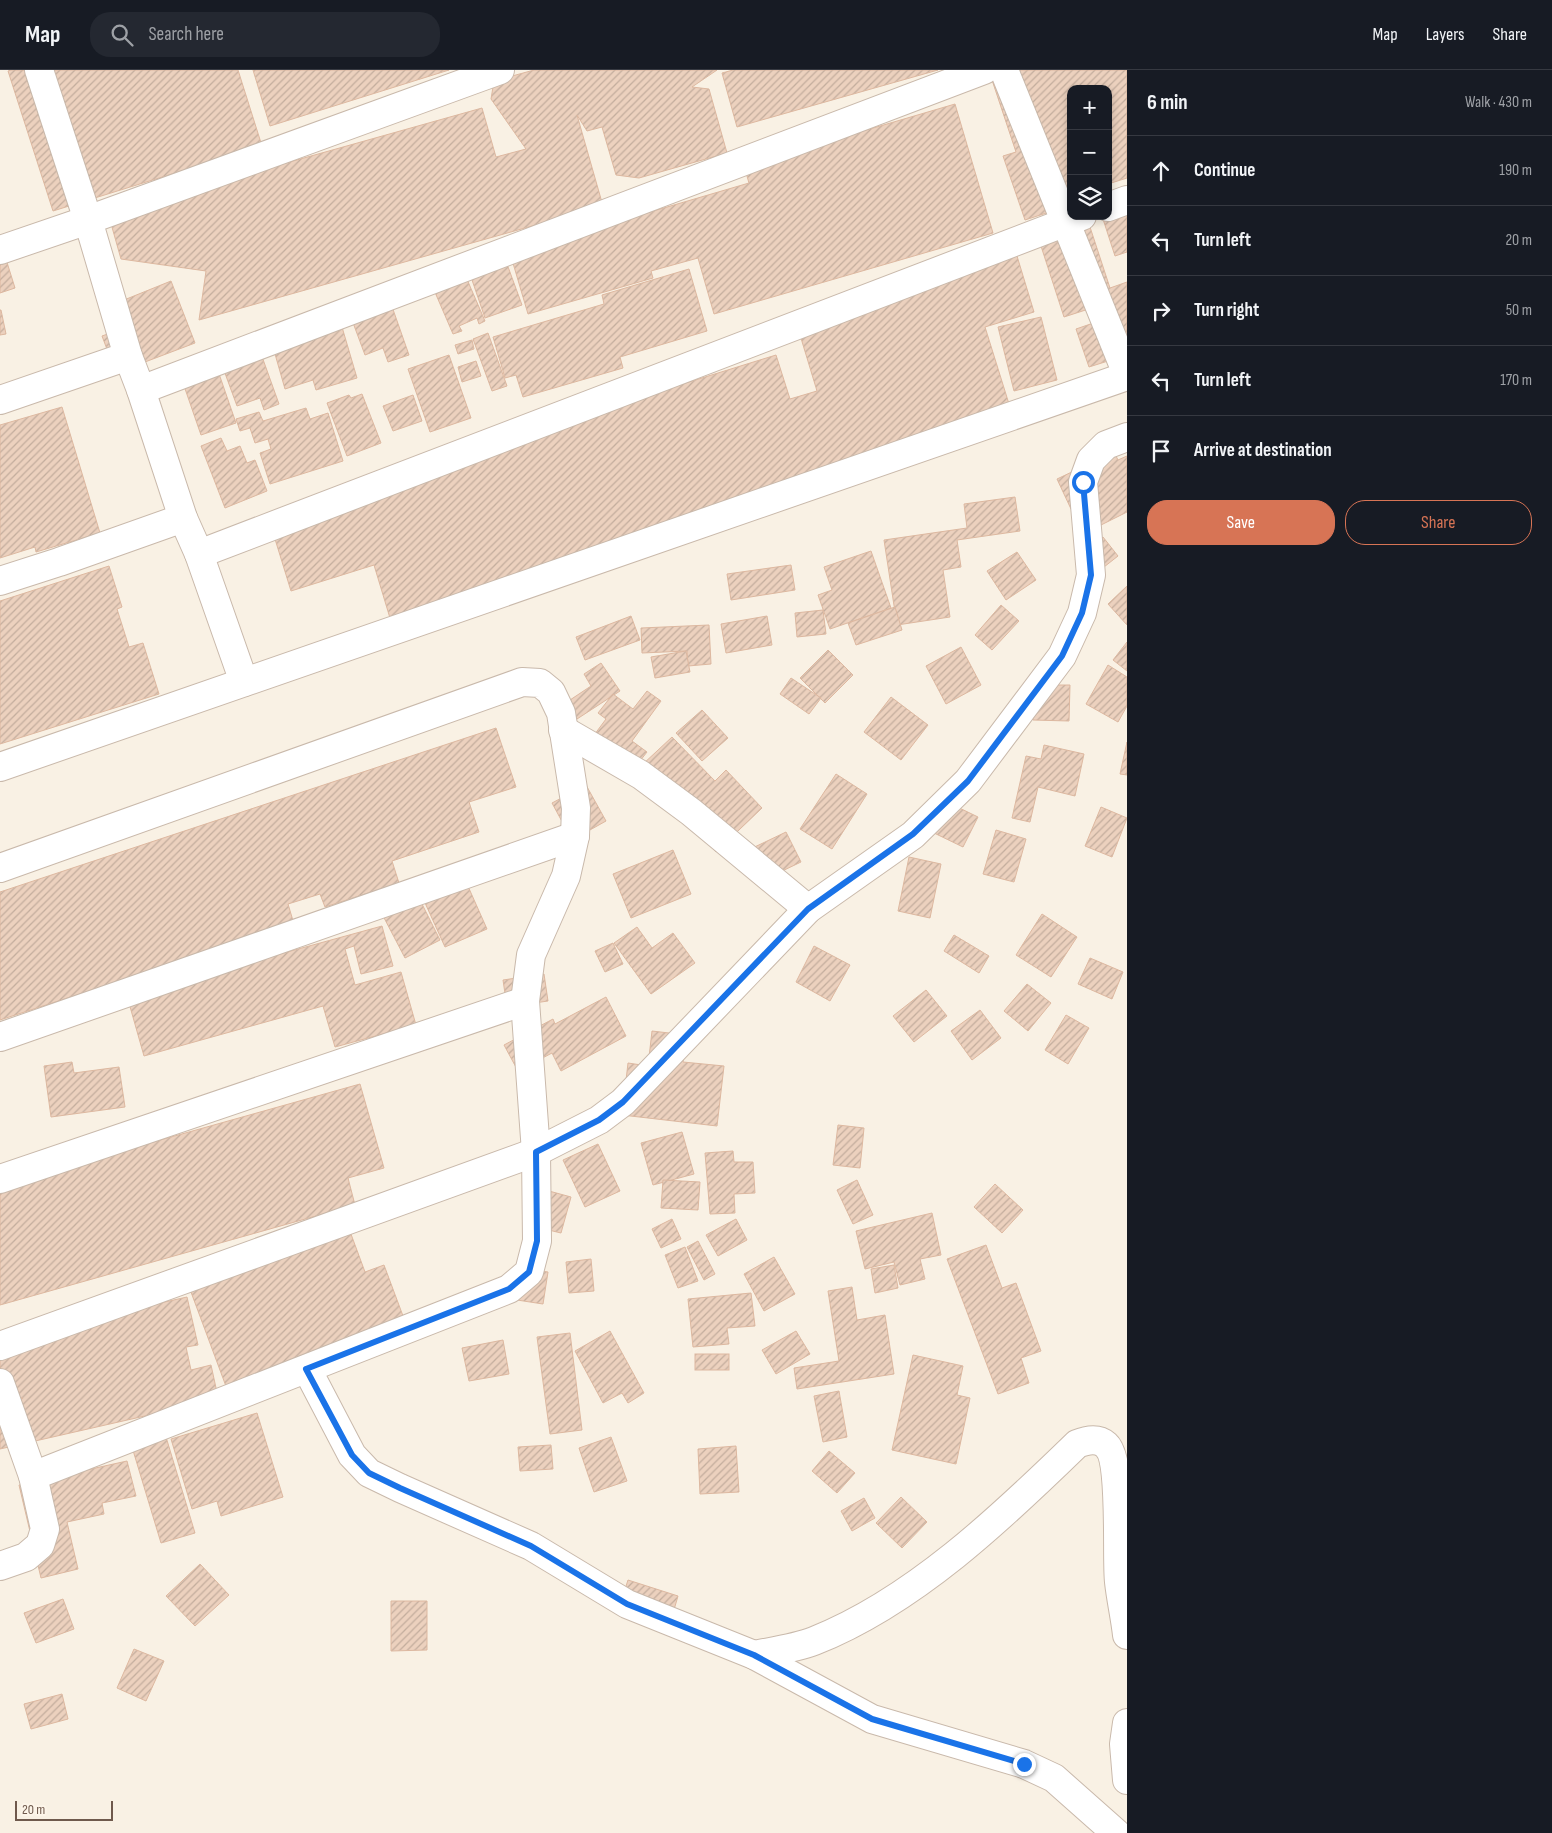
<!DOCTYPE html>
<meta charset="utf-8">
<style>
:root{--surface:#171b24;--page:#242831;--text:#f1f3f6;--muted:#9ea1a6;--line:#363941;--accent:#d77455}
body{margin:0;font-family:"Sofia Sans Condensed",sans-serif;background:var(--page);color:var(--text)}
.controls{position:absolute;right:15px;top:15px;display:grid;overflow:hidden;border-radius:10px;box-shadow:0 2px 8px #0003}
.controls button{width:45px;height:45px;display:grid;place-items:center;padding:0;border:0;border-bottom:1px solid var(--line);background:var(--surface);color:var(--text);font:25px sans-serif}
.scale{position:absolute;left:15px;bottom:12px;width:98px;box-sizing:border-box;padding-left:5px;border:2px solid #6f594c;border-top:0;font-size:14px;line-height:18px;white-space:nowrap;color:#6f594c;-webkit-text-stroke:4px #fdf5e9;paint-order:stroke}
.stop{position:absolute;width:15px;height:15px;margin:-11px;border:4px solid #1a73e8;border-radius:50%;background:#fff}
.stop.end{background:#1a73e8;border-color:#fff;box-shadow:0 1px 5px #0008}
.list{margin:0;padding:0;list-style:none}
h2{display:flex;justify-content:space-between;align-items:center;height:65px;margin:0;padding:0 20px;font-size:21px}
h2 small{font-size:16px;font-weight:400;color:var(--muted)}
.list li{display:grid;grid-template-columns:32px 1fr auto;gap:15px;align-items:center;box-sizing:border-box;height:70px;padding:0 20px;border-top:1px solid var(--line)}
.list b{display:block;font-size:19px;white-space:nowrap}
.list em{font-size:16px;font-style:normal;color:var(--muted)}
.actions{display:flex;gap:10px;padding:15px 20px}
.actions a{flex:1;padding:11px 0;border:1px solid var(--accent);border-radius:20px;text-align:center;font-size:18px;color:var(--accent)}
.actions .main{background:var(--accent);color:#fff}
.icon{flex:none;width:28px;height:28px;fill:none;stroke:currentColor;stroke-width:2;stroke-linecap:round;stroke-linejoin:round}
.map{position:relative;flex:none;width:1127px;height:1763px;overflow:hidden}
header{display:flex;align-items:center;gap:30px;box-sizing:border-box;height:70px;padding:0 25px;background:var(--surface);border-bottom:1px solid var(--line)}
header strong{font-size:24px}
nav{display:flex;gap:28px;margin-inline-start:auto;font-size:18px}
.search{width:350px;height:45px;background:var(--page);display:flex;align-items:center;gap:12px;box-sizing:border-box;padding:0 18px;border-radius:20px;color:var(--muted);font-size:19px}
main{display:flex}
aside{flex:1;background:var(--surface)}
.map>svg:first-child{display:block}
.building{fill:url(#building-hatch);stroke:#ddb8a0}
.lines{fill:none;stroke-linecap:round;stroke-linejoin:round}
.minor-casing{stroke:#c9b9ab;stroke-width:30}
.minor{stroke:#fff;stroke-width:28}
.route{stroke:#1a73e8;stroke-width:6}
</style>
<header>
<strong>Map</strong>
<div class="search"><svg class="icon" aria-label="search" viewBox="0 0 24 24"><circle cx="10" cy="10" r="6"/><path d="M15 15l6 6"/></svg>Search here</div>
<nav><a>Map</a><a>Layers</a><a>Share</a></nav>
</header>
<main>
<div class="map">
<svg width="1127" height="1763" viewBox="0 0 1127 1763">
<defs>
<pattern id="building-hatch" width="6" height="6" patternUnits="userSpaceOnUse" patternTransform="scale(1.25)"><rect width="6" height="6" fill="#ecd1be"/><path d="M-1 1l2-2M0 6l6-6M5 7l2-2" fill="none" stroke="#c3ad9d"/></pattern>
</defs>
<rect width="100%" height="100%" fill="#f9f1e4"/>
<g class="building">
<path d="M11,0h227l24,76 -209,65 -45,-140z"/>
<path d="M253,0h196l-179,56z"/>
<path d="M534,0h183l-25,17 17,2 18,64 -88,25 -23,-3 -14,-48 -15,4 -10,-16 26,91 -404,114 7,-49 -85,-12 -13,-46 374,-105 14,49 30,-8 -35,-50 3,-18z"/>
<path d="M733,0h205l-201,57 -15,-54z"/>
<path d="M1013,0h114v108l-19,6v-95h-37v116l-46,15 -22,-64 13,-4 -25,-75z"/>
<path d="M955,34l38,129 -279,81 -16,-56 -47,13 2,7 -125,36 -18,-61 239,-70 -5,-17z"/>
<path d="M1127,136v46l-12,4 -13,-40z"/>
<path d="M1090,157l20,61 17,-6v73l-38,12 -13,-38 29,-10 -4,-14 -37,12 -24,-74z"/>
<path d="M5,186l10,32 -15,5v-36z"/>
<path d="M1017,186l17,56 -49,15 29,93 -621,208 -19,-63 -83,26 -24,-78 509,-158 14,44 27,-8 -20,-66z"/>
<path d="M507,194l15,41 -37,13 -14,-41z"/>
<path d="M689,199l18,62 -87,26 3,11 -100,29 -7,-22 -11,3 -12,-41 111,-33 -2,-9z"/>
<path d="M463,200l22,51 -6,3 -2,-6 -18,8 3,5 -9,3 -22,-51z"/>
<path d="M171,211l24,62 -79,30 -14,-37 31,-11 -9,-25z"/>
<path d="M389,228l20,57 -21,7 -5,-14 -18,7 -16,-43z"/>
<path d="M0,240h1l5,24 -6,1z"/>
<path d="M1041,247l16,63 -43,11 -16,-64z"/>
<path d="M342,257l15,51 -41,12 -3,-10 -28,9 -12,-42z"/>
<path d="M488,263l19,53 -15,5 -19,-52z"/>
<path d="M472,270l2,9 -16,5 -3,-9z"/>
<path d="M260,281l19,53 -15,6 -4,-12 -23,8 -15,-41z"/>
<path d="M449,285l22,63 -41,14 -22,-63z"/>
<path d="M476,291l5,15 -19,6 -4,-15z"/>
<path d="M217,298l19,55 -35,12 -19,-55z"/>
<path d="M362,324l19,49 -34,13 -20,-53 22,-8 2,3z"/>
<path d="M413,325l9,26 -29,10 -10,-25z"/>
<path d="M62,337l38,126 -64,19 -1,-5 -35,11v-133z"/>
<path d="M306,338l4,11 18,-6 15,48 -73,23 -10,-31 11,-4 -3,-10 -13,4 -5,-15 -10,3 -4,-12 23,-7 4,9z"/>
<path d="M221,368l6,13 13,-5 7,17 8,-3 12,31 -42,17 -24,-62z"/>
<path d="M1114,382l4,8 9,-4v56l-28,14 -12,-26 -16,9 -14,-30z"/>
<path d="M1015,427l5,34 -63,9 4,27 -18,3 7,47 -53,8 -13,-85 83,-12 -3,-24z"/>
<path d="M1103,467l15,19 -28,22 -15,-19z"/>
<path d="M871,481l20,57 -61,21 -12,-34 14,-5 -8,-23z"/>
<path d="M1017,482l19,28 -30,20 -19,-29z"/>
<path d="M791,495l4,25 -64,10 -4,-26z"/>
<path d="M109,496l13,41 -5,2 12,38 14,-4 16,51 -159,50v-143z"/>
<path d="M1127,516v39l-19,-21z"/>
<path d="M1001,535l18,16 -27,29 -17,-15z"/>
<path d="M895,537l7,23 -46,15 -8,-22z"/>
<path d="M823,540l3,24 -29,3 -2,-24z"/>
<path d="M631,546l9,24 -55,20 -9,-23z"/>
<path d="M767,546l5,29 -46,8 -5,-29z"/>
<path d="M709,555l2,39 -23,2 -1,-15 -45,2 -1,-25z"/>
<path d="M1127,572v29l-14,-11z"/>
<path d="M961,577l20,38 -35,19 -20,-38z"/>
<path d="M828,580l25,25 -28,28 -25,-25z"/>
<path d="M686,581l4,21 -35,6 -4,-21z"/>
<path d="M601,593l19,28 -43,28 -10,-17 24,-16 -7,-12z"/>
<path d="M1108,595l19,12v29l-9,16 -32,-18z"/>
<path d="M791,608l30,20 -12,16 -29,-20z"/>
<path d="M1034,615h36l-1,36 -36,-1z"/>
<path d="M647,621l14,10 -29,40 15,11 -14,18 4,19 -54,-39 23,-31 -8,-6 15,-19 20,15z"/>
<path d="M891,627l37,28 -27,35 -37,-28z"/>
<path d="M702,640l26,28 -26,23 -26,-28z"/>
<path d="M496,658l20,59 -47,15 10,30 -87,29 7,22 -74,24 -5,-13 -32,10 6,20 -294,96v-128z"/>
<path d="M672,667l43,44 11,-11 36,38 -46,44 -45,-47 -29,-40z"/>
<path d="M1127,672v33l-7,-1z"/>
<path d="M1044,675l40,9 -9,42 -37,-9 -8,35 -18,-4 14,-62 15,3z"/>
<path d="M836,704l31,20 -35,55 -32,-20z"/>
<path d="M586,715l20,36 -34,19 -20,-37z"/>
<path d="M947,732l31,15 -15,30 -31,-15z"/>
<path d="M1101,737l26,11 -15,39 -27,-11z"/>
<path d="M996,760l30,9 -12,43 -31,-8z"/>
<path d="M786,762l15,30 -46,22 -15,-30z"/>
<path d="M673,780l18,44 -60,24 -18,-44z"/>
<path d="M909,787l32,7 -11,54 -32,-7z"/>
<path d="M463,805l24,54 -42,18 -24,-53z"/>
<path d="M417,824l23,46 -35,18 -24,-46z"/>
<path d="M1042,844l35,23 -26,40 -35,-22z"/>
<path d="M382,856l11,40 -32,8 -7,-28 -9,3 10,36 46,-13 15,53 -81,22 -12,-41 -179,50 -17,-60z"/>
<path d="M637,857l15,21 21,-15 22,30 -44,31 -37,-51z"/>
<path d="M954,865l35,21 -10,17 -35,-22z"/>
<path d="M613,873l10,21 -18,8 -10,-21z"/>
<path d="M814,876l36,19 -20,36 -34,-19z"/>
<path d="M1090,888l33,14 -11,27 -34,-15z"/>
<path d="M544,904l4,27 -41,6 -4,-27z"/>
<path d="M1027,914l24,19 -23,28 -24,-20z"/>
<path d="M926,920l21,26 -33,26 -21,-26z"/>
<path d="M606,927l20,39 -65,35 -9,-18 -34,18 -14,-26 49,-26 2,5z"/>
<path d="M980,940l21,28 -29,22 -21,-29z"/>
<path d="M1066,945l23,13 -21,36 -23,-14z"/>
<path d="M652,961l34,4 -3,27 41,4 -7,60 -95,-11 6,-52 20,3z"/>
<path d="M72,992l2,11 45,-6 6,40 -74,10 -7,-51z"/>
<path d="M360,1014l24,84 -36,10 7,27 -355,100v-120z"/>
<path d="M838,1055l26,3 -4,40 -27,-3z"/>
<path d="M682,1062l12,42 -41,11 -12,-42z"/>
<path d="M598,1074l22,47 -35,16 -22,-47z"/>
<path d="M733,1081l1,11h19l2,31 -21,1 1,19 -25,1 -5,-61z"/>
<path d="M663,1110l37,2 -2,28 -37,-2z"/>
<path d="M857,1110l16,35 -20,9 -16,-34z"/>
<path d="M995,1114l28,26 -21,23 -28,-26z"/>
<path d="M538,1118l33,9 -10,36 -33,-8z"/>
<path d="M932,1143l9,42 -21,4 5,20 -25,6 -6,-23 -29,7 -9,-38z"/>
<path d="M672,1149l9,20 -20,9 -9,-19z"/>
<path d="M736,1149l11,21 -29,16 -12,-21z"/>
<path d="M348,1156l17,46 19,-7 22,59 -179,65 -39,-105z"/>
<path d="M698,1171l17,33 -11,6 -17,-33z"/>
<path d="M986,1175l16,43 14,-5 25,68 -20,7 8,25 -31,11 -51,-135z"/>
<path d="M685,1177l13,34 -20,7 -13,-33z"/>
<path d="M774,1187l21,37 -31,17 -20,-37z"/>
<path d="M591,1189l3,32 -25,2 -3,-31z"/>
<path d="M894,1195l4,23 -23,5 -4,-24z"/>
<path d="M521,1198l27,4 -5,32 -26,-4z"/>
<path d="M852,1217l5,33 28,-5 9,59 -97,15 -3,-21 45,-7 -11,-70z"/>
<path d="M751,1223l4,33 -28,2 2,16 -36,3 -5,-48z"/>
<path d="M187,1227l11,48 -12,2 5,23 20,-5 7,32 -38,11 -180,41v-46l23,-5 -23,4v-63z"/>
<path d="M610,1261l34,62 -16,10 -6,-10 -19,10 -28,-52z"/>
<path d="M796,1261l14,23 -34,20 -14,-24z"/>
<path d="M570,1263l12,97 -32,4 -13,-97z"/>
<path d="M503,1270l6,34 -40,7 -7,-33z"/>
<rect x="695" y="1284" width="34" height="16"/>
<path d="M913,1285l50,11 -6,29 13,3 -14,66 -64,-14z"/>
<path d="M839,1321l8,46 -24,5 -9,-46z"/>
<path d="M257,1343l26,84 -62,19 -4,-15 -25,8 -21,-70z"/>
<path d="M166,1367l29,96 -34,10 -29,-96z"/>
<path d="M611,1367l16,44 -33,11 -15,-44z"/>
<path d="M551,1375l2,24 -33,2 -2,-24z"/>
<path d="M736,1376l3,46 -39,2 -2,-45z"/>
<path d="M829,1381l26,22 -18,20 -25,-22z"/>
<path d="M127,1391l9,35 -34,7 2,11 -37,8 11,47 -37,9 -22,-93z"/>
<path d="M901,1427l26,25 -25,26 -26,-25z"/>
<path d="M864,1428l11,20 -23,13 -11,-20z"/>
<path d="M200,1494l29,31 -34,31 -29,-30z"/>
<path d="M628,1510l50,16 -9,31 -51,-16z"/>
<path d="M63,1529l11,30 -38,14 -12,-30z"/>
<path d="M391,1531h36v49l-36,1z"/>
<path d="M134,1579l30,12 -18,40 -29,-13z"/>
<path d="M62,1624l6,25 -37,10 -7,-25z"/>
</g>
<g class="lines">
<g class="minor-casing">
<g id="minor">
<path d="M39,0l49,150 40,136 13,34 42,128 16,36 45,128"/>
<path d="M1004,0l123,304"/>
<path d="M1108,137l19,-7"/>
<path d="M0,180l88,-30 412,-150"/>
<path d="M141,320l843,-320"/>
<path d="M0,330l128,-44"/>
<path d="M199,484l883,-338"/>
<path d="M0,511l59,-19 124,-44"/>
<path d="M563,660l78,45 50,37 117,97"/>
<path d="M0,697l1127,-391"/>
<path d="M0,798l522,-186 18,1 11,9 10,21 15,95 -1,28 -9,40 -35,79 -6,46 11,151 1,89 -8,31 -20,17 -476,187"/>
<path d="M0,967l575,-201"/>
<path d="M0,1109l525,-178"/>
<path d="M0,1276l536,-194 63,-32 24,-18 185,-193 105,-74 55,-54 94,-125 20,-43 9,-38 -8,-93 8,-22 15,-15 21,-8"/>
<path d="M307,1299l45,86 17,18 31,15 131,58 96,58 127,51 118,64 152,45 30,14 62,55"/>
<path d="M0,1313l33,93 12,53 -5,16 -14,12 -26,9"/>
<path d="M754,1585c20,-4 42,-7 60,-14 99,-39 188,-124 263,-197 10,-4 21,-6 29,1 17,15 10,111 13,137 2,18 6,35 8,53"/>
<path d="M1127,1653l-3,21 3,36"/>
</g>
</g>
<use href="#minor" class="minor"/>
</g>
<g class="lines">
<path class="route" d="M1024,1694l-152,-45 -118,-64 -127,-51 -96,-58 -131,-58 -31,-15 -17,-18 -46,-86 203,-80 20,-17 8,-31 -1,-89 63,-32 24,-18 185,-193 105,-75 55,-53 94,-125 20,-43 9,-38 -8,-93"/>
</g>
</svg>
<div class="controls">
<button>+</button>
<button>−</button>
<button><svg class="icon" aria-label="layers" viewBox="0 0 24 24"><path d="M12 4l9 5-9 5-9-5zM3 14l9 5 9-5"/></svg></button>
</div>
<div class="scale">20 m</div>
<div class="stop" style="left:1083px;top:412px"></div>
<div class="stop end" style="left:1024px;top:1694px"></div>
</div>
<aside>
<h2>6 min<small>Walk · 430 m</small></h2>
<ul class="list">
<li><svg class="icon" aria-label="ahead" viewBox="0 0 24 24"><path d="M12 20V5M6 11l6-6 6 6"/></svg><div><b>Continue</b></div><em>190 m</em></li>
<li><svg class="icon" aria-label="left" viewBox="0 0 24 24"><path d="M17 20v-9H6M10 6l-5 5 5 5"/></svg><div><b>Turn left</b></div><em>20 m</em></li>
<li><svg class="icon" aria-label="right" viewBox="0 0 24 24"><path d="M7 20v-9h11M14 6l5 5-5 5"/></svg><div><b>Turn right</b></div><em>50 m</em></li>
<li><svg class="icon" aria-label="left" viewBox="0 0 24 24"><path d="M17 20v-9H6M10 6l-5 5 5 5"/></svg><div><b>Turn left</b></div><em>170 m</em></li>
<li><svg class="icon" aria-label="arrive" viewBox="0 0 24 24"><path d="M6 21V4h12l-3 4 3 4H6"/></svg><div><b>Arrive at destination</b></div></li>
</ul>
<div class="actions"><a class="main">Save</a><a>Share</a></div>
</aside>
</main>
